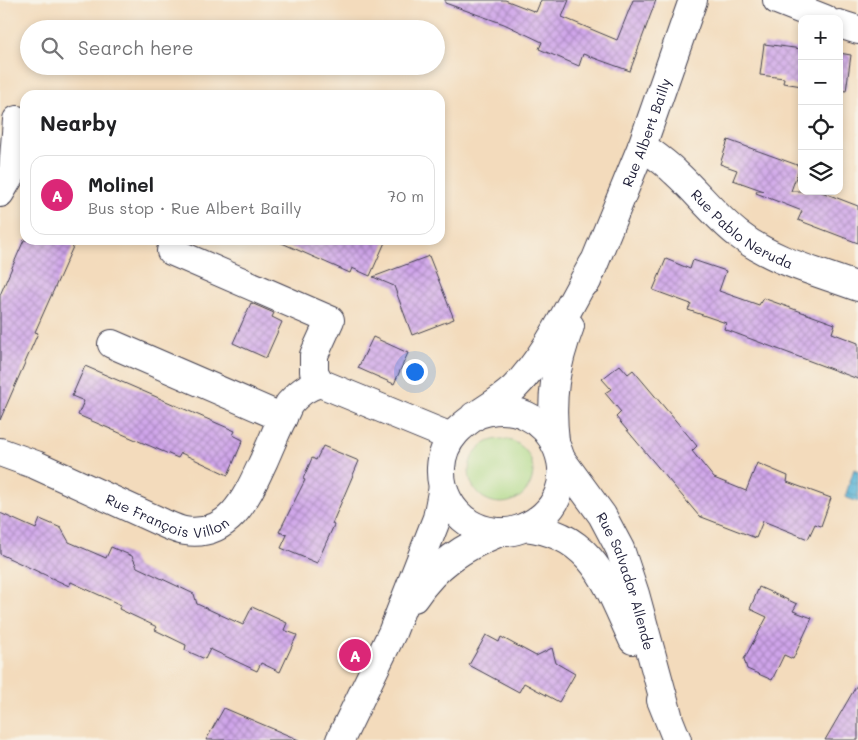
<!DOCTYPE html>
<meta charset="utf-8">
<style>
:root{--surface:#fff;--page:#f6f6f6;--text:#202124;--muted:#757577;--line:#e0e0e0;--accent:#db2777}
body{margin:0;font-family:Mali,sans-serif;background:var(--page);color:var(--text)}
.controls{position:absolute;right:15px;top:15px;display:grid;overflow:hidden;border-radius:10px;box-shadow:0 2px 8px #0003}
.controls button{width:45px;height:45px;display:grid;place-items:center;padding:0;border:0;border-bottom:1px solid var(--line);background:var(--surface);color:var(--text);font:25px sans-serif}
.you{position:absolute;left:414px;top:371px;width:18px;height:18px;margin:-12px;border:4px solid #fff;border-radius:50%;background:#1a73e8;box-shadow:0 0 0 8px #1a73e833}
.badge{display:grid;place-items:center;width:32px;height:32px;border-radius:50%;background:var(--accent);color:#fff;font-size:16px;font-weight:700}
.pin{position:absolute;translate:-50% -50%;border:2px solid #fff;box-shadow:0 1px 5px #0006}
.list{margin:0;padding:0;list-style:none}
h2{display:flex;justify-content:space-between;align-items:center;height:65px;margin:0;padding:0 20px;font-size:21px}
h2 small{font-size:16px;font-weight:400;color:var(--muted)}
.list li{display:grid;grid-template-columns:32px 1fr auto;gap:15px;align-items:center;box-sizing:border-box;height:80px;margin:0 10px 10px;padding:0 10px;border:1px solid var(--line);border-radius:15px}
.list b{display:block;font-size:19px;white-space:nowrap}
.list p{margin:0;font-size:16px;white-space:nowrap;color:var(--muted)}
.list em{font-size:16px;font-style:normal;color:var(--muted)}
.icon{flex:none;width:28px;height:28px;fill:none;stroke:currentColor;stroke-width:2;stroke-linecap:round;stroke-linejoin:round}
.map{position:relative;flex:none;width:858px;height:740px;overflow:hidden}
.search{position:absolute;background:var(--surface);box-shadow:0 2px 8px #0003;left:20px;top:20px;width:425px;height:55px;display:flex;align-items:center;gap:12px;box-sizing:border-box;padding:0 18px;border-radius:28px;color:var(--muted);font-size:19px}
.panel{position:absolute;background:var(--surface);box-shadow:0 2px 8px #0003;left:20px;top:90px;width:425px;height:155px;border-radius:15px}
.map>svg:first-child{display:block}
.grass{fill:#acd884;stroke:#677d60}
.water{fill:url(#water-waves);stroke:#3d6a88}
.building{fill:url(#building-cross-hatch)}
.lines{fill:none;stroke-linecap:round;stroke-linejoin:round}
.minor-casing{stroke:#413e4e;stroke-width:30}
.major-casing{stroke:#413e4e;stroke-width:30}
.minor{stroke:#fff;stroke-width:28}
.major{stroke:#fff;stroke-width:28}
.labels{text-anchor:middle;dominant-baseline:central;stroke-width:4;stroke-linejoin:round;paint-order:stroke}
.street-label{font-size:14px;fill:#22223b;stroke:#f7f3e8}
</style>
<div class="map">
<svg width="858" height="740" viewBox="0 0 858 740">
<defs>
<pattern id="water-waves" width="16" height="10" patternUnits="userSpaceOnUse" patternTransform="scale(1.25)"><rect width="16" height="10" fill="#58b3d6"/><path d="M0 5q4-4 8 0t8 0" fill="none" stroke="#4891af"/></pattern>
<pattern id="building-cross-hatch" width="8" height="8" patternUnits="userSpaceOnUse" patternTransform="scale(1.25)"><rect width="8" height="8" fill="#cfa4ea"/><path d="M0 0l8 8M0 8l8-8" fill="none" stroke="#a885bf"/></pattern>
</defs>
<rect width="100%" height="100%" fill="#f7f3e8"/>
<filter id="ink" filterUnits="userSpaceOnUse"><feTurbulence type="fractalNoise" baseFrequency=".02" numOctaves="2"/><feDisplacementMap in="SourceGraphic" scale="10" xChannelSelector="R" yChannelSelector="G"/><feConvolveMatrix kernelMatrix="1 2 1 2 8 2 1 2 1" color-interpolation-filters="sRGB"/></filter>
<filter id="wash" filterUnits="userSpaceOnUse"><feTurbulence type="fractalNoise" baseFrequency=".0096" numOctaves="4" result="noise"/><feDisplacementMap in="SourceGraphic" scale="20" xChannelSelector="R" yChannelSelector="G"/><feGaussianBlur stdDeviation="1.12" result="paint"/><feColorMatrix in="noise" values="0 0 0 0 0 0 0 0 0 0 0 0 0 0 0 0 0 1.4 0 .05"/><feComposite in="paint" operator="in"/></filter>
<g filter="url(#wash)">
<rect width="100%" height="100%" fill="#f3dbbc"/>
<circle class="grass" cx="501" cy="471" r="32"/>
<path class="water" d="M854,469l4,2v31l-13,-5z"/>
<g id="blocks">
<g class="building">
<path d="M445,0h60l31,12 5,-12h28l-7,17 55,23 16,-40h23l-26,71 -47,-17 -4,12 -40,-17 3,-7 -38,-18 -59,-21z"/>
<path d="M764,44l38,5v37l-19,-3 1,-5 -24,-3z"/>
<path d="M839,53l12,2 -5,36 -7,-1z"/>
<path d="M728,140l72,26 -9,25h28l39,15v37l-60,-23 4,-9 -46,-18 1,-2h7l-31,-11 4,-10 -17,-6z"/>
<path d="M24,240h52l-41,92 3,1 -38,87v-125z"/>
<path d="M275,240h111l-16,36 -18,-8 -2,5z"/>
<path d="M429,256l25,63 -42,16 -18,-49 -21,-9z"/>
<path d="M666,259l24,10 3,-9 33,11 -7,20 40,14 4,-7 72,26 -3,9 26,10v36l-134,-50 2,-6 -38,-13 3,-6 -38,-14z"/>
<path d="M251,303l23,10 -2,4 10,5 -16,36 -33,-15z"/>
<path d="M373,337l35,16 -14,31 -36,-16z"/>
<path d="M620,365l8,9 5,-4 64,76 -5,5 22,27 32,13 11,-28 31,13 -1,6 44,16 -10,28 -6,-2 -7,15 -45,-18 -7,17 -57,-22 -83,-99 5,-5 -16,-19 6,-4 -9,-10z"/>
<path d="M85,366l150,65 -2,4 10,5 -15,35 -47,-22 -3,5 -100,-43 6,-14 -12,-5z"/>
<path d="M323,446l36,15 -27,63 2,1 -17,38 -36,-15 6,-13 -8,-3 26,-52 -2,-1 9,-21 4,2z"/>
<path d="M0,513l36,16 4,-10 21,9 8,14 37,16 5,-11 21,9 5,11 57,27 3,10 46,21 9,-18 35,16 -3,7 13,5 -17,37 -19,-9 -4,8 -47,-22 -5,10 -20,-9 1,-5 -31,-15 2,-3 -38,-18 2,-4 -50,-23 -2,4 -69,-32z"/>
<path d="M759,587l38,17 -4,7 19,7 -19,41 -9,-4 -12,25 -25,-11 -3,-10 23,-42 -17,-8z"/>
<path d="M486,635l13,7 2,-5 35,19 16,-8 4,15 19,11 -16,28 -35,-19 -5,9 -50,-27z"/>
<path d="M858,683v57h-33z"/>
<path d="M224,708l75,32h-93z"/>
</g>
</g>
</g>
<g filter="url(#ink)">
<use href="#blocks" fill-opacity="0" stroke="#413e4e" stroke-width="1"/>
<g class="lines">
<g class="minor-casing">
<g id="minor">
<path d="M777,0l48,19"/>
<path d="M839,24l19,6"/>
<path id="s1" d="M642,146c11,8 23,16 33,26 22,20 40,44 63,62 34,27 80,38 120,53"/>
<path d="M0,193l13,-22 4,-51"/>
<path d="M112,344l171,74"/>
<path d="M320,383l131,54"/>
<path id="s2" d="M0,452l36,13 127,58c7,3 15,7 22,8 46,7 63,-37 79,-71 8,-19 16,-37 25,-56 10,-11 17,-17 31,-21l-6,-11v-17l16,-35 -159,-69"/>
</g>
</g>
<g class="major-casing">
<g id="major">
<path id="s3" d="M587,281l55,-135 51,-146"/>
<path d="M474,416c80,-33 127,83 46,113 -16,6 -36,3 -51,-6 -18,-12 -29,-32 -28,-55 2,-44 46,-54 73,-80 33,-33 56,-84 79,-124"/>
<path d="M555,441c-5,-43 0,-75 15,-115"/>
<path id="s4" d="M561,459l41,56 18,34 15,45 33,121"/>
<path d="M525,527c69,7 83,60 108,113"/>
<path d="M414,598c23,-34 49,-51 86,-66"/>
<path d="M661,700l16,40"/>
<path d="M340,740l52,-107 45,-115 6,-31"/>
</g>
</g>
<use href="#minor" class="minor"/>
<use href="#major" class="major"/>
</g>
</g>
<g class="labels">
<g class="street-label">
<text stroke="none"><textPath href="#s3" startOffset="160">Rue Albert Bailly</textPath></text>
<text stroke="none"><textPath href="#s1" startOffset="131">Rue Pablo Neruda</textPath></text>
<text stroke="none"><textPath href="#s2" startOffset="181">Rue François Villon</textPath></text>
<text stroke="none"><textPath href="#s4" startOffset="140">Rue Salvador Allende</textPath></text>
</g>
</g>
</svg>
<div class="controls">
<button>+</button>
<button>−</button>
<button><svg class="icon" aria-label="locate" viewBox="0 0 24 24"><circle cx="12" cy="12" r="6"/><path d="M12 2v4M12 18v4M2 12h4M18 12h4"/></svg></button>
<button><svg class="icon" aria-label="layers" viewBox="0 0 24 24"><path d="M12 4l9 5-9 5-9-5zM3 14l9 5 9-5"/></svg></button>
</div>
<div class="you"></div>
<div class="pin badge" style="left:355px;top:655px">A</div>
<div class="search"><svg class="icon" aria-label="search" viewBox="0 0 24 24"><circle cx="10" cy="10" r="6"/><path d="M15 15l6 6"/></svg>Search here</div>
<section class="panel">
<h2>Nearby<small></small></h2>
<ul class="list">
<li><span class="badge">A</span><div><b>Molinel</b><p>Bus stop · Rue Albert Bailly</p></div><em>70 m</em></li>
</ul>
</section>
</div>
